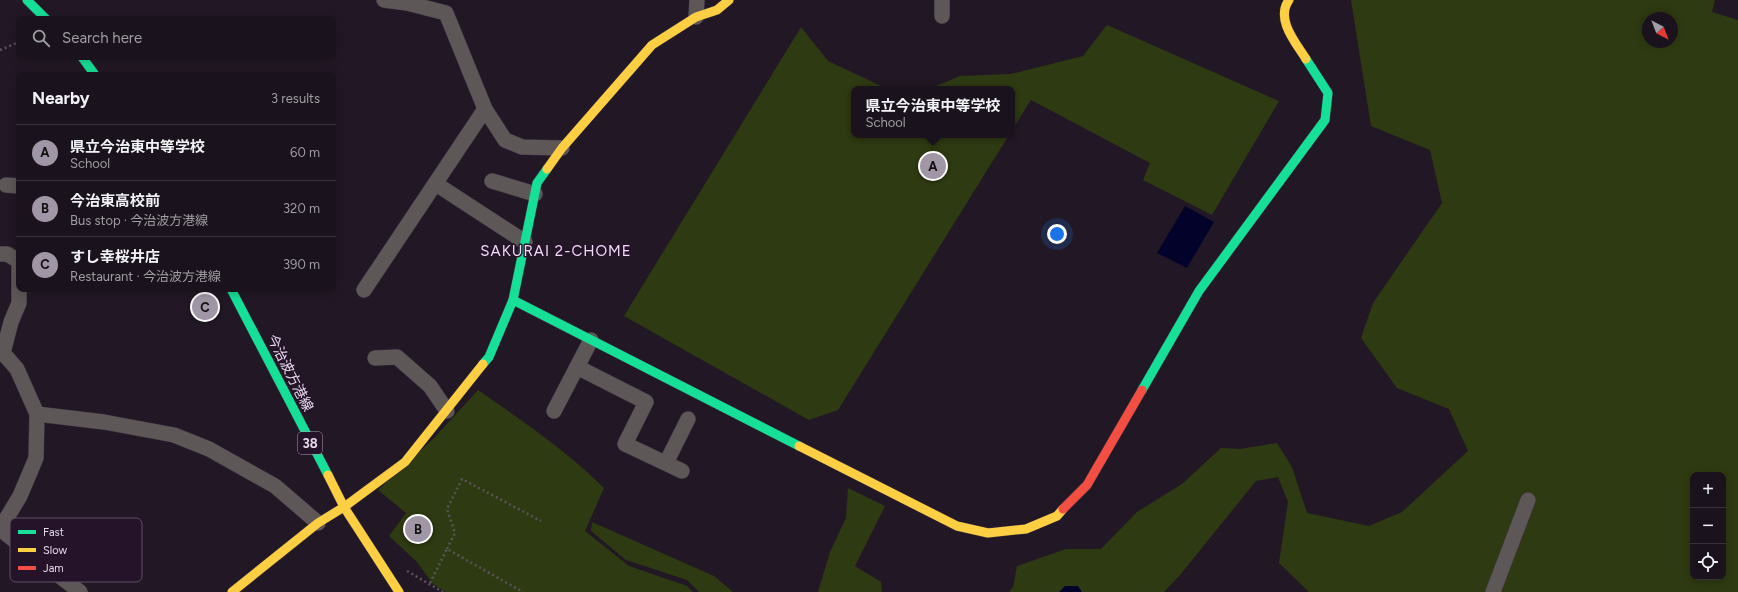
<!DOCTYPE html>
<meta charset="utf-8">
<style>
:root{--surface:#1a121c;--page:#272029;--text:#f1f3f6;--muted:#9f9ea3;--line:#38323b;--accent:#a196a5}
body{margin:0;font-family:Figtree,"Noto Sans JP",sans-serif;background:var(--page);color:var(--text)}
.controls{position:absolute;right:12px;bottom:12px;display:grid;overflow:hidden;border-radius:8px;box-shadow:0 2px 10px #0003}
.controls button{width:36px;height:36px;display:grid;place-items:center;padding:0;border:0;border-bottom:1px solid var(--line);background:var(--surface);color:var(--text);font:20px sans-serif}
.compass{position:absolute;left:1642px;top:12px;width:36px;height:36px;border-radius:50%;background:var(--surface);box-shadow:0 2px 10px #0003;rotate:138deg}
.you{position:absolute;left:1057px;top:234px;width:14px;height:14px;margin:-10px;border:3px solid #fff;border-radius:50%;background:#1a73e8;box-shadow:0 0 0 6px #1a73e833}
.badge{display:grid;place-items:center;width:26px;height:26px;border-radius:50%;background:var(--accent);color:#111;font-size:13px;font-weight:700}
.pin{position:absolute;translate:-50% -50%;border:2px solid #fff;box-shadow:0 1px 4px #0006}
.popup{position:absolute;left:851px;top:86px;width:164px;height:52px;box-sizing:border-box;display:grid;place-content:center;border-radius:8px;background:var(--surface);filter:drop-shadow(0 1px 3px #0005);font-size:13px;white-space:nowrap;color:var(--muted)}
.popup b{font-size:15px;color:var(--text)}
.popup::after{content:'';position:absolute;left:50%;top:100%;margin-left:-8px;border:8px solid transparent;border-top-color:var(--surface)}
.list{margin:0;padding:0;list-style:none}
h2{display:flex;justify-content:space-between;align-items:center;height:52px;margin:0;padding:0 16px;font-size:17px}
h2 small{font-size:13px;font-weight:400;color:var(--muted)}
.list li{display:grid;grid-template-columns:26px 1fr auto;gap:12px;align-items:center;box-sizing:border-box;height:56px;padding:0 16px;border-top:1px solid var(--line)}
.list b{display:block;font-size:15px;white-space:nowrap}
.list p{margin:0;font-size:13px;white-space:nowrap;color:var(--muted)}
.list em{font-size:13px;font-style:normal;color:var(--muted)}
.icon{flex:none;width:22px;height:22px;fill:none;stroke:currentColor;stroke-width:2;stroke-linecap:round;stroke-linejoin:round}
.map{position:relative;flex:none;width:1738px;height:592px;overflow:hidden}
.search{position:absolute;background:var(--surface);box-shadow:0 2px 10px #0003;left:16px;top:16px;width:320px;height:44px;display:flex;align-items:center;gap:10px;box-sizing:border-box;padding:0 14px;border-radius:8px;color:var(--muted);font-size:15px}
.panel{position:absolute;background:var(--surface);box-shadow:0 2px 10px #0003;left:16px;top:72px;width:320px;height:220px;border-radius:8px}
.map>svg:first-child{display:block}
.green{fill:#2e3a11;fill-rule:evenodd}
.water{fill:#03022b}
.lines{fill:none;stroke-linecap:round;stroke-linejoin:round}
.street-casing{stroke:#3d3440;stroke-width:16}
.fast-casing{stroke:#3d3440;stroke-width:10}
.slow-casing{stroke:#3d3440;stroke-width:10}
.jam-casing{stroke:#3d3440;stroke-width:10}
.path{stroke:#5a5458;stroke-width:2.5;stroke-dasharray:2 3;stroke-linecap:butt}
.street{stroke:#5e5758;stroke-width:15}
.fast{stroke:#16e098;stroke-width:9}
.slow{stroke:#ffcf43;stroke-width:9}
.jam{stroke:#f24e42;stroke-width:9}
.labels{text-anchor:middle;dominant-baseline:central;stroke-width:3;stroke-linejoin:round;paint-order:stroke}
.shield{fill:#25132a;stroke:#ac9eb0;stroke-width:1}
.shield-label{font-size:13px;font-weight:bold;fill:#e6daea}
.street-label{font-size:14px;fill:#e6daea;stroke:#25132a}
.neighbourhood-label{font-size:15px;letter-spacing:1px;fill:#f1d9f8;stroke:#25132a}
.key{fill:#25132a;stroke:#5f4f64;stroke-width:1}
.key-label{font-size:11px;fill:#e6daea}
</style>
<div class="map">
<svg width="1738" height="592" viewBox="0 0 1738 592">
<rect width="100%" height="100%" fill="#221825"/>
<g class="green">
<path d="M1351,0h364l-3,12 26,8v572h-429l-30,-29 9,-61 -10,-25 -22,4 -76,94 -16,17h-155l4,-5 4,-21 49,-17h35l36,-37 45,-28 39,-36 19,1 37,-6 15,24 15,46 62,13 33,-14 66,-61 -19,-42 -52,-21 -36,-50 12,-35 69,-100 -12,-53 -59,-24zM1648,18h24v24h-24zM1693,475h30v102h-30z"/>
<path d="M1107,25l172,76 -67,114 -69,-35 7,-17 -119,-63 -19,30v-41h-83l31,-13 51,-2 72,-18z"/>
<path d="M801,27l27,34 53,25 10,3h-37v46h155l-171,275 -29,10 -185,-104z"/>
<path d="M478,390c43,30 88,60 126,98l-19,43 44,35 58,20 6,6h-247l-13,-8 -16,-22 -28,-26 17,-23 -28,-23 56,-52z"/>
<path d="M848,488l37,18 -30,60 26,16 1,10h-64l12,-40 16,-34z"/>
<path d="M592,522l122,54 19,16h-34l-12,-12 -61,-20 -35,-29z"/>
</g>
<g class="water">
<path d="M1185,206l29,16 -27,46 -30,-15z"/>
<path d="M1065,586h13l4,6h-23z"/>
</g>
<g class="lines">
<g class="street-casing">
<g id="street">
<path d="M384,0l23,3 39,10 39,96 20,31 17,7 40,1"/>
<path d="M942,0v16"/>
<path d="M696,17l1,-17"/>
<path d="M492,181l43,13"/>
<path d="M436,184l89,58"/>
<path d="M6,185l13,1"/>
<path d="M0,254h7l12,7v42l-8,19 -8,31 14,16 20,45 -1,44 -16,38 -20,33"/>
<path d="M364,290l121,-181"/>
<path d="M375,358l22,-1 33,29 17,25"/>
<path d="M577,367l69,35 -21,42 57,27"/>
<path d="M554,411l37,-71"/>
<path d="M37,414l67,8 70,13 35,14 66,37 43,37"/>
<path d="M666,463l22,-44"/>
<path d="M0,529l80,63"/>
<path d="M1493,592l35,-92"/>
</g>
</g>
<g class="fast-casing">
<g id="fast">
<path d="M27,0l19,19"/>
<path d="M82,57l13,18"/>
<path d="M231,289l97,186"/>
<path d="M513,300l286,146"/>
<path d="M483,364l6,-7 24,-57 24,-117 10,-14"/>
<path d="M1142,390l57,-99 126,-171 3,-27 -22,-34"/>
</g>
</g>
<g class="slow-casing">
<g id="slow">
<path d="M1289,0c-14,19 7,43 17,59"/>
<path d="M547,169l15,-21 90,-103 44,-28 21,-7 12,-10"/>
<path d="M799,446l158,80 31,7 38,-4 31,-13 6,-7"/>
<path d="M328,475l16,32 55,85"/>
<path d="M232,592l86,-69 26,-16 61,-45 78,-98"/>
</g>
</g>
<g class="jam-casing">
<path id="jam" d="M1063,509l24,-24 55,-95"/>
</g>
<g class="path">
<path d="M0,50l19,-8"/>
<path d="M447,549l8,-16 -8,-24 15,-30 79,42"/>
<path d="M407,571l36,21"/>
<path d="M430,583l17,-34 76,43"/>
</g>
<use href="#street" class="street"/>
<use href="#fast" class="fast"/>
<use href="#slow" class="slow"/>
<use href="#jam" class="jam"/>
</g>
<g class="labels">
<rect class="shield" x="298" y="432" width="24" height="22" rx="3"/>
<g class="shield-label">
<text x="310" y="443">38</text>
</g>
<g class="street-label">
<text transform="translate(290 373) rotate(63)">今治波方港線</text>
</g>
<g class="neighbourhood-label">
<text x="556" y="251">SAKURAI 2-CHOME</text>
</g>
</g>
<rect x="10" y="518" width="132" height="64" rx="6" class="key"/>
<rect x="18" y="530" width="18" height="4" fill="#16e098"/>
<rect x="18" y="548" width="18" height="4" fill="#ffcf43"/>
<rect x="18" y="566" width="18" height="4" fill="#f24e42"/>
<g class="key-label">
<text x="43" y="536">Fast</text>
<text x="43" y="554">Slow</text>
<text x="43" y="572">Jam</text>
</g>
</svg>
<div class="controls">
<button>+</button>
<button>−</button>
<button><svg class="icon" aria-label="locate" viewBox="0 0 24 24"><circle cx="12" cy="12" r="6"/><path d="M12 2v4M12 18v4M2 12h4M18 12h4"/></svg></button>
</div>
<svg class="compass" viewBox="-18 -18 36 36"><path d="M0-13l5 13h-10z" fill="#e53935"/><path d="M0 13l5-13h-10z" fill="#9f9ea3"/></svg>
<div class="you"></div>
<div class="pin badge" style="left:933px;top:166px">A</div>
<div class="popup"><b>県立今治東中等学校</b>School</div>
<div class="pin badge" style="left:418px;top:529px">B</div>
<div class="pin badge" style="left:205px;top:307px">C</div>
<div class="search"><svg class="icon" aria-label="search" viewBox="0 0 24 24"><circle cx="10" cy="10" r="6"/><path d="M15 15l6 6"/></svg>Search here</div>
<section class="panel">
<h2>Nearby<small>3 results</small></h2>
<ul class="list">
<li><span class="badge">A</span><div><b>県立今治東中等学校</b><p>School</p></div><em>60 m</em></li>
<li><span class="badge">B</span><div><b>今治東高校前</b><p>Bus stop · 今治波方港線</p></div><em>320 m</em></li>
<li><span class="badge">C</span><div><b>すし幸桜井店</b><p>Restaurant · 今治波方港線</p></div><em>390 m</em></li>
</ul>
</section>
</div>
